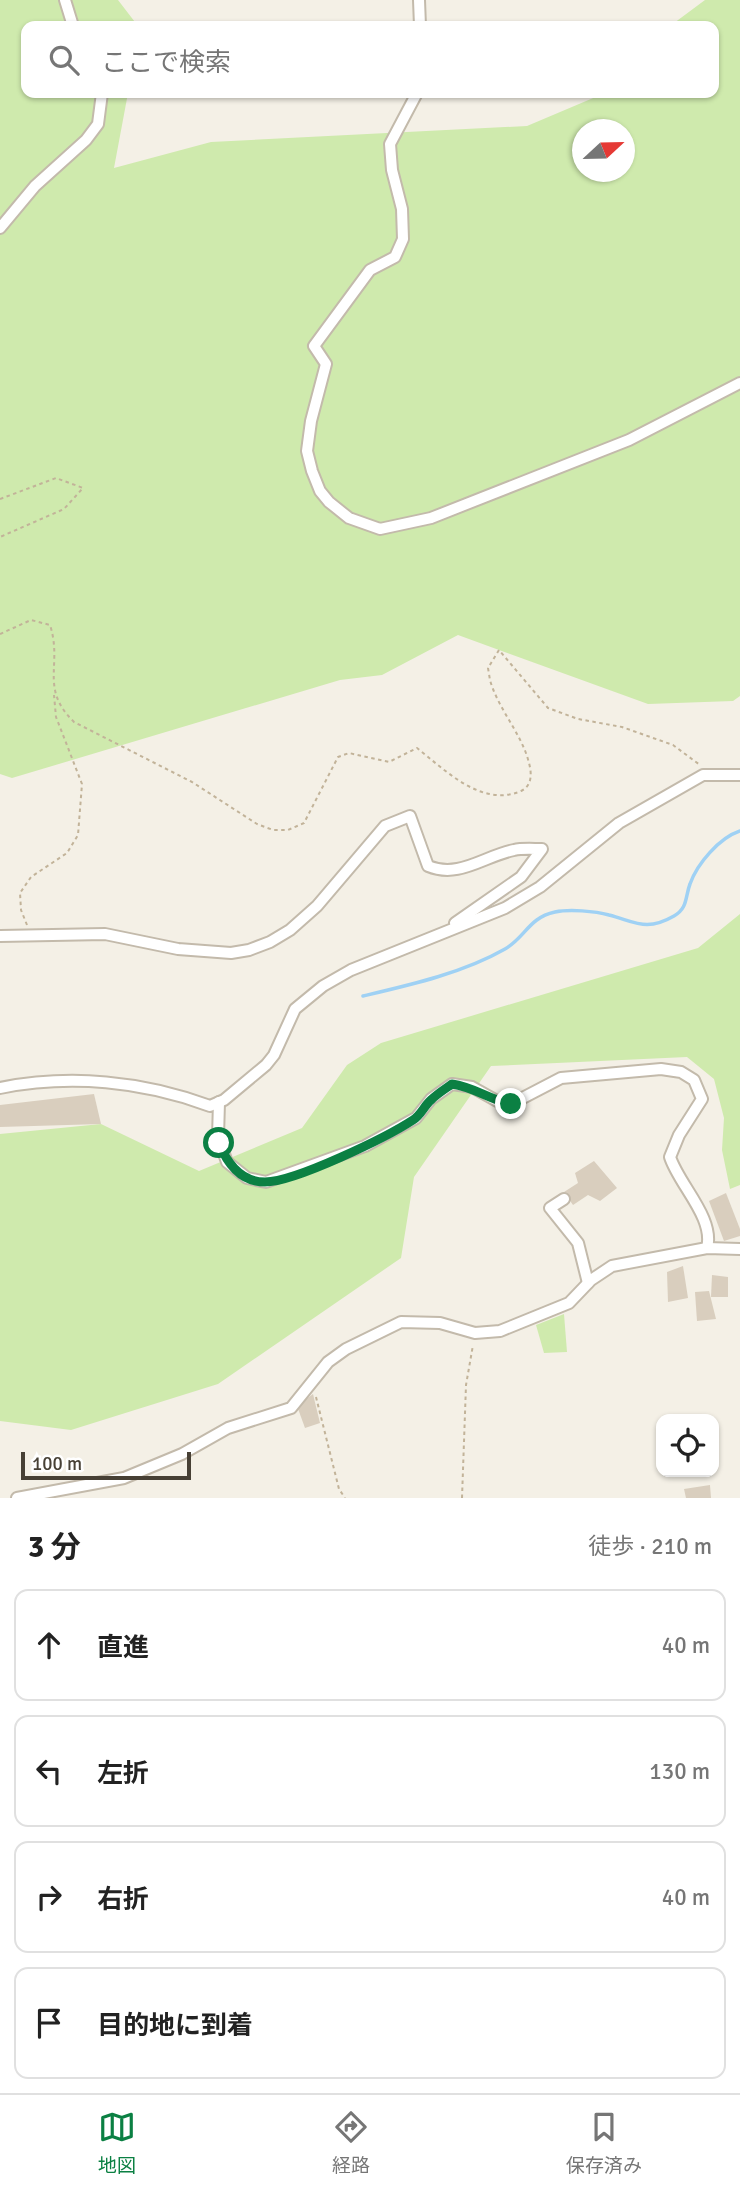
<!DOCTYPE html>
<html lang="ja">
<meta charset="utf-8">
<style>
:root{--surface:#fff;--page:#f2f2f2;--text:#222;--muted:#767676;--line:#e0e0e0;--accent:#0b8043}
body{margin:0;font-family:Signika,"Noto Sans JP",sans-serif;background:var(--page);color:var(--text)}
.controls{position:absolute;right:21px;bottom:21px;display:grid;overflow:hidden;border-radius:14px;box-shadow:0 2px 5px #0004}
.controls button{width:63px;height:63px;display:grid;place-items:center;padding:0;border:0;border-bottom:2px solid var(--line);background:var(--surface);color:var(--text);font:35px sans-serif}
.compass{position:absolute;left:572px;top:119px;width:63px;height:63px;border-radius:50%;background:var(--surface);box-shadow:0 2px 5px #0004;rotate:68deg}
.scale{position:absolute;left:21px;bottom:18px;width:170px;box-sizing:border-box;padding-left:7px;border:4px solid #474035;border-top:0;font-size:19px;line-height:24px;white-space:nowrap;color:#474035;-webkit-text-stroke:5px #fff;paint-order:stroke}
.stop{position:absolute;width:21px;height:21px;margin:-16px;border:5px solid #0b8043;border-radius:50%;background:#fff}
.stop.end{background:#0b8043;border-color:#fff;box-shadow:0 2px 7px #0008}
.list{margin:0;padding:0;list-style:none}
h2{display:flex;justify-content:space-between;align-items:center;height:91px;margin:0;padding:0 28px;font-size:30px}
h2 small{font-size:23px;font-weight:400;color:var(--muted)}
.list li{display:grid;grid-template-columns:46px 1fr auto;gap:21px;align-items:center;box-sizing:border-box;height:112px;margin:0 14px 14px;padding:0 14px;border:2px solid var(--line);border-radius:14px}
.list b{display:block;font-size:26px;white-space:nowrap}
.list em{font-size:23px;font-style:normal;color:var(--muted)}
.icon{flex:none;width:38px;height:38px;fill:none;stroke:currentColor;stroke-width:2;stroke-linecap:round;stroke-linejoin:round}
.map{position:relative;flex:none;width:740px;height:1498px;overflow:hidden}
.search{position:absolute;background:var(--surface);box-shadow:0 2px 5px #0004;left:21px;right:21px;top:21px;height:77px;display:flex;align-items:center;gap:18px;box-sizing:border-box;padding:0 24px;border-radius:14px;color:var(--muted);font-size:26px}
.sheet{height:595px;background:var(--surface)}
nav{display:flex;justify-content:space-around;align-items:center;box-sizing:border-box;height:98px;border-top:2px solid var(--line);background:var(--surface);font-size:19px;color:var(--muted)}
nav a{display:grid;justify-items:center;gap:4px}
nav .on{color:var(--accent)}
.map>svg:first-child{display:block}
.green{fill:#cfeaad;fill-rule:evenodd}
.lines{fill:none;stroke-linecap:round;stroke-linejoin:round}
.stream{stroke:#9fd1f4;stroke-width:3.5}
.building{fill:#d9cebe}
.street-casing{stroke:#c3baab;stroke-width:14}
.path{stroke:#c2b399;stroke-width:2;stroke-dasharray:3.5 3.5;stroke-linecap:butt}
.street{stroke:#fff;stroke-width:10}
.route{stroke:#0b8043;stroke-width:9}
</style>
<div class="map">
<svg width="740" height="1498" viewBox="0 0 740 1498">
<rect width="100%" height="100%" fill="#f4f0e6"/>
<g class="green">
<path d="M0,0h118l20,26h-112v67h102l-14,75 97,-26 316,-16 78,-33h109v-67h-44l35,-26h35v696l-7,5 -85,3 -190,-69 -76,40 -42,5 -328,98 -12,-4zM582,130h42v42h-42z"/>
<path d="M740,914v271l-10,4 -8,-39 2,-32 -10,-39 -27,-22 -196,9 -77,111 -13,81 -183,126 -147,46 -71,-9v-287l101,-10 98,47 103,-43 45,-63 34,-22 317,-95z"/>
<path d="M564,1314l3,38 -23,1 -8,-28z"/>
</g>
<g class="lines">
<path class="stream" d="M363,996c47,-11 100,-23 142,-47 21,-12 23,-31 50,-37 14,-3 40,-1 54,3 27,7 37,17 65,1 14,-8 11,-19 16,-32 7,-20 29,-46 50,-53"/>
</g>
<g class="building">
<path d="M94,1094l7,30 -101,3v-22z"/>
<path d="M594,1161l23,27 -17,13 -12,-6 -15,10 -9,-13 14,-9 -3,-10z"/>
<path d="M726,1193l14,36v7l-16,5 -15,-40z"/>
<path d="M683,1266l5,32 -20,4 -1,-30z"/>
<path d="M712,1275l16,2v20h-17z"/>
<path d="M709,1291l7,28 -19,2 -2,-29z"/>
<path d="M313,1394l7,29 -15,5 -8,-22z"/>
<path d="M710,1485l1,13h-25l-2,-9z"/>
</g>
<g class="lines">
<g class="street-casing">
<g id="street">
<path d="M65,0l8,26"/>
<path d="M419,0l1,26"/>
<path d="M417,93l-27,51 2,26 10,39 1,30 -8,18 -25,13 -56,76 12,18 -15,57 -4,30 5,20 8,20 9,11 20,16 31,11 51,-11 198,-78 111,-57"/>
<path d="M0,228l35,-42 51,-46 12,-16 4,-31"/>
<path d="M0,936l105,-2 73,15 53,4 18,-3 21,-8 20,-12 27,-24 68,-80 25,-10 18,50c31,13 56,-10 86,-16 8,-2 19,-1 28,-1l-21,28 -66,46"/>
<path d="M0,1088c70,-14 143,-7 210,18l14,-6 42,-35 8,-10 21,-46 28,-23 28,-16 154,-62 35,-21 79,-64 84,-48h37"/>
<path d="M219,1102l-1,35 9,25 20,16 19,4 99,-36 51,-28 15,-19 21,-15 20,3 25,14 14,3 50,-26 100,-9 20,3 13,8 8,19 -23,36 -9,22c9,28 45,61 37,91"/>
<path d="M564,1199l-14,9 28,35 10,40"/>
<path d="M17,1498l107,-20 58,-24 46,-26 63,-20 37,-46 18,-13 55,-27 39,1 35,10 25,-2 69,-28 22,-23 21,-14 95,-18 33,1"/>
</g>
</g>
<g class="path">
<path d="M0,499l56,-21 27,10 -19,21 -64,28"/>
<path d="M0,634l31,-14 19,5c13,40 -11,63 24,97l118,60 65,42 16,6h15l16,-7 34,-66 11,-4 40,9 28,-14c28,22 65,60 104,43 11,-5 11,-17 8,-28 -7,-29 -31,-54 -39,-83l-2,-12 11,-18 49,58 30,11 44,8 51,18 27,20"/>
<path d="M27,925l-6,-15 -1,-17 11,-16 36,-24 11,-18 4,-51 -26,-67 -2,-22"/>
<path d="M316,1397l23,92 6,9"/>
<path d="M462,1498l4,-113 7,-40"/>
</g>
<use href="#street" class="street"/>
</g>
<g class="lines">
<path class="route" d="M219,1143c8,20 22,39 46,39 30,0 122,-45 148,-62 8,-5 11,-14 18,-20 6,-6 14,-11 21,-16 22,3 38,16 59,20"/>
</g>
</svg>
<div class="controls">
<button><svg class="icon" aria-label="locate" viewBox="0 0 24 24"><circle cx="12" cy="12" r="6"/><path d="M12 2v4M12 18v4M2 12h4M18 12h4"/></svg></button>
</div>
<svg class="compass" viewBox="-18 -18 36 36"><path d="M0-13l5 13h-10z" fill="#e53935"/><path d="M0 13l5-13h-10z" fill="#767676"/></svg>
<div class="scale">100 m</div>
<div class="stop" style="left:219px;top:1143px"></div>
<div class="stop end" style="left:511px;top:1104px"></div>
<div class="search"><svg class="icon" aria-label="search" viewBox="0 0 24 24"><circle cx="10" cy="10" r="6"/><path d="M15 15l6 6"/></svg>ここで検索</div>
</div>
<section class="sheet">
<h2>3 分<small>徒歩 · 210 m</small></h2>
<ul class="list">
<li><svg class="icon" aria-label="ahead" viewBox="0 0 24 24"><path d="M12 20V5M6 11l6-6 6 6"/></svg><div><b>直進</b></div><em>40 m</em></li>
<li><svg class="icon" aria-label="left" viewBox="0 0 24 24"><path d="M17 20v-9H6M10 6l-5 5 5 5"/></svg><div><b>左折</b></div><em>130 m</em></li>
<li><svg class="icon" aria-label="right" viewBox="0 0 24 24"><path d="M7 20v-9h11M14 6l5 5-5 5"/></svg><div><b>右折</b></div><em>40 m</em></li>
<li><svg class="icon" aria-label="arrive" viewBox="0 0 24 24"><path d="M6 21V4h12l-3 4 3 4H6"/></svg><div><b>目的地に到着</b></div></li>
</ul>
</section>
<nav>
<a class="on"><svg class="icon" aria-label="map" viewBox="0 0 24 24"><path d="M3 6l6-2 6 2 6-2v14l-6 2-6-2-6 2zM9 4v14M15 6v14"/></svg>地図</a>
<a><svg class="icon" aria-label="directions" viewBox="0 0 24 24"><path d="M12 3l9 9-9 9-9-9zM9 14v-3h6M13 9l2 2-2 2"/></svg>経路</a>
<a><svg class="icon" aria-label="saved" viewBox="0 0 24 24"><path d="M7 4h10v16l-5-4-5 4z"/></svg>保存済み</a>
</nav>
